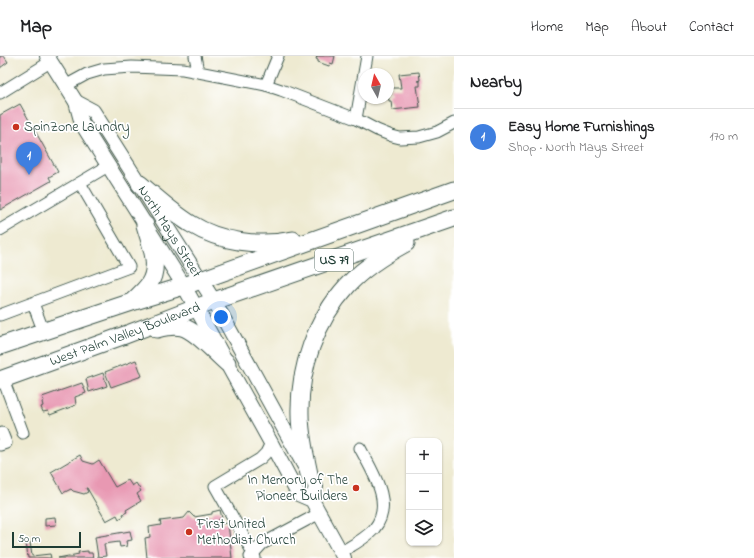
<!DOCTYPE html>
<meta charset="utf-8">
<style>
:root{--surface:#fff;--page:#f6f6f6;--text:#202124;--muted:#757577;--line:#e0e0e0;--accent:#0f766e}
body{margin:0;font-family:"Indie Flower",sans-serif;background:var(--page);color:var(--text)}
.controls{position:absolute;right:12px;bottom:12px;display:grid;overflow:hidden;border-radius:8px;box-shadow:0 1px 3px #0004}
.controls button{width:36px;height:36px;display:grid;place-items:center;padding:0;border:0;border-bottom:1px solid var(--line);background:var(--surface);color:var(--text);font:20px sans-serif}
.compass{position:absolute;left:358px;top:12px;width:36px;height:36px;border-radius:50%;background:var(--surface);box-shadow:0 1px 3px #0004;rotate:352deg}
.scale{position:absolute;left:12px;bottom:10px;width:69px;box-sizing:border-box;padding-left:4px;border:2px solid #1f3d34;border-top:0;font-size:11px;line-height:14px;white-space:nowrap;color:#1f3d34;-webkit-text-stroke:3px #fff;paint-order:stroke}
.you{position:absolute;left:221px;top:261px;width:14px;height:14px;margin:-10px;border:3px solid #fff;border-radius:50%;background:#1a73e8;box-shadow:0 0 0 6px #1a73e833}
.badge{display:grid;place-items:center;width:26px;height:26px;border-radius:50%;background:var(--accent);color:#fff;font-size:13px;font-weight:700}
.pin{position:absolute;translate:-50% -33px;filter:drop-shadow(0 1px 2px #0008)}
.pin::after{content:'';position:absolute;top:21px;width:14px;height:12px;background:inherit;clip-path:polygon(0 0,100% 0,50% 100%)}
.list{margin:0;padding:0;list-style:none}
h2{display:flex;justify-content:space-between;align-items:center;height:52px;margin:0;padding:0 16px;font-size:17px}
h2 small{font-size:13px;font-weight:400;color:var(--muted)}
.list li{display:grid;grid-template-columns:26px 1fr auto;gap:12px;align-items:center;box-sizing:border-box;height:56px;padding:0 16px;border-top:1px solid var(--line)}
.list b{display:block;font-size:15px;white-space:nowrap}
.list p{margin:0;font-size:13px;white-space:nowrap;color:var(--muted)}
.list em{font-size:13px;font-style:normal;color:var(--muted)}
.icon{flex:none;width:22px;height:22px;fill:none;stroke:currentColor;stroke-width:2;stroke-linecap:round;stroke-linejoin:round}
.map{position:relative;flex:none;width:454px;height:502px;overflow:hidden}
header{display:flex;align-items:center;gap:24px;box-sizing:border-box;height:56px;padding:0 20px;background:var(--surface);border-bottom:1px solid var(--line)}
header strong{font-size:19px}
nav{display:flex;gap:22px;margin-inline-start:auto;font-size:14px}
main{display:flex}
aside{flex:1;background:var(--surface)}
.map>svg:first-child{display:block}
.building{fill:#e898b2}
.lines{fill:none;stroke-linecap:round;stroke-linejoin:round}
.minor-casing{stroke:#3e574c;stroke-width:13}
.major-casing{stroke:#3e574c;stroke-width:16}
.highway-casing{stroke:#3e574c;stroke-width:19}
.minor{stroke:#fff;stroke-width:11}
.major{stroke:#fff;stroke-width:14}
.highway{stroke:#fff;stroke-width:17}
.poi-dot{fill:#c8321e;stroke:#fff;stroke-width:1.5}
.labels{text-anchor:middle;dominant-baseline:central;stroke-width:3.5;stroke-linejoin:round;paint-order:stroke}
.shield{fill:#fff;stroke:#627771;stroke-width:1}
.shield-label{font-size:13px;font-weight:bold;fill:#1f3d34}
.poi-label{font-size:14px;fill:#1f3d34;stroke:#fff;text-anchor:start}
.street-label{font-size:14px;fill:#1f3d34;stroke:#fff}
</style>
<header>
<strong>Map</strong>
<nav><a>Home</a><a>Map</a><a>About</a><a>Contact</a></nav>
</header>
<main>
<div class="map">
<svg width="454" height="502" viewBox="0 0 454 502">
<rect width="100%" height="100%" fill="#fff"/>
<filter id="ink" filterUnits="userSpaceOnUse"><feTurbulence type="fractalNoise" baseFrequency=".025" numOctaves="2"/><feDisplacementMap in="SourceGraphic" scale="8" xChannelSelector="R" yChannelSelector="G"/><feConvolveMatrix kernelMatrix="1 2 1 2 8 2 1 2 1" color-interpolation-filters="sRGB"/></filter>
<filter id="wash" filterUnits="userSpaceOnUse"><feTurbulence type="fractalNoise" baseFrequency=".012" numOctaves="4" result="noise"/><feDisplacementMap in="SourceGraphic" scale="16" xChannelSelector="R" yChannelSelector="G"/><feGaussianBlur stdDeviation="0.9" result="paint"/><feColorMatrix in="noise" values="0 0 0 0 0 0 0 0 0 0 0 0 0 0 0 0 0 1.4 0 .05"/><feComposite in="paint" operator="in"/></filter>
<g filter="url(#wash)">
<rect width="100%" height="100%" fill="#eeead1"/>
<g id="blocks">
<g class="building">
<path d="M0,0h4l4,6 -8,6z"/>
<path d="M317,0h18l-2,8 -3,-1 -1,3 -11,-4v-2l-2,-1z"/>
<path d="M419,16l1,8 -3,1h3v5h-3l3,21 -28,3 -1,-9h-2l-1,-7h3l-1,-6h11l-2,-14z"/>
<path d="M20,48l38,68 -9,5 2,4 -51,29v-95z"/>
<path d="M136,304l6,16 -31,11 -6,-15z"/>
<path d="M103,317l4,13 -18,6 -3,-13z"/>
<path d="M82,327l4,10 -11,4 1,8 -26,10 -2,-4 -5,1 -2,-5 2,-1 -1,-4 2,-1 -2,-4z"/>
<path d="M80,399l3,6 10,3 6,-4 16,27 13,-7 4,6 4,-3 5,8 -4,3 4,7 -15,9 1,2 -4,2 1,2 -5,3 -2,-4 -11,6 -19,-33h-1l2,4 -4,2 -11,-3 -2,-2 -8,4 -12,-21z"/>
<path d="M220,454l2,8 -3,1v5l9,-1 4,35h-85l-2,-20 5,-1 -1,-10 12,-2 -1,-4 24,-3 5,-6 5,5 18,-3v-2z"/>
<path d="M55,461l1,8 -11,1v-8z"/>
<path d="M130,475l2,9 -6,1 1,5 -7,1 -1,-5 -15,2 2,12 -8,1 -3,-20z"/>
<path d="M26,486h4l2,14 18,-2 1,4h-23z"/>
<path d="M88,495v2h4l1,5h-35l21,-4 -1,-2z"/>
</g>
</g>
</g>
<g filter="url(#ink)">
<use href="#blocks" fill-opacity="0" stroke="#3e574c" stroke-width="1"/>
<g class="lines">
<g class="minor-casing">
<g id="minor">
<path d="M195,0l3,15"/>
<path d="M266,29l12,-29"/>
<path d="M65,30l22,-12 17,-5 28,-2 51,2 83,16 15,5 75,29 21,11 15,6 8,2 19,-1 18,-5 17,-9"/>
<path d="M0,37l50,-31"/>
<path d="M356,63l11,-63"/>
<path d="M0,174l108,-64"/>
<path d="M33,247l10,27"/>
<path d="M0,259l129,-48 -49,-84"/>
<path d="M3,323l20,54"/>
<path d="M0,389l6,-2 -4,-10"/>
<path d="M341,496c12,-7 24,-13 33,-23 21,-25 -2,-58 -14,-81"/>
<path d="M250,501l12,-13 58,-31"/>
<path d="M255,502l-2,-5 -38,-67 45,-27 6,-6 5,-10"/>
</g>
</g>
<g class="major-casing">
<g id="major">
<path d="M47,0l29,46 6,22 102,162 87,157 27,51 14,6 32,58"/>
<path id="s1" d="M76,46l17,9 121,190 102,186 -4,13"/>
</g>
</g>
<g class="highway-casing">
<g id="highway">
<path d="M140,128c17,14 33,29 51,40 29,18 68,23 102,16"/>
<path d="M134,244c5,-5 11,-10 15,-16 12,-18 1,-41 -4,-59"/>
<path d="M157,273c8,-2 16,-4 25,-2 15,4 33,26 45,36"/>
<path d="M0,290l132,-44 52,-16 270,-96"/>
<path id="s2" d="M0,324l125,-45 89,-34 240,-83"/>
<path d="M309,418c-4,-20 -9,-39 -9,-60 -1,-46 16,-94 47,-128 16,-18 37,-31 59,-43"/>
</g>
</g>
<use href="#minor" class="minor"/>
<use href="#major" class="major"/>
<use href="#highway" class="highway"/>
</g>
</g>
<g class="poi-dot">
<circle cx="16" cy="71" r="4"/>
<circle cx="356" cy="432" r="4"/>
<circle cx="189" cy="476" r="4"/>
</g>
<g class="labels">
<rect class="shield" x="315" y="193" width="38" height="22" rx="3"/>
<g class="shield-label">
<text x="334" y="204">US 79</text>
</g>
<g class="poi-label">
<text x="24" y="71">SpinZone Laundry</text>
<text x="348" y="424" text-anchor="end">In Memory of The<tspan x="348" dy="16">Pioneer Builders</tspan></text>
<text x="197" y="468">First United<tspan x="197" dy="16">Methodist Church</tspan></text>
</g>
<g class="street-label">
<text stroke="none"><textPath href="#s1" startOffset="162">North Mays Street</textPath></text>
<text stroke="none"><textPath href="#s2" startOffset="133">West Palm Valley Boulevard</textPath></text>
</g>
</g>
</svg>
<div class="controls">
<button>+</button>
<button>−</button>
<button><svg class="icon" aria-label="layers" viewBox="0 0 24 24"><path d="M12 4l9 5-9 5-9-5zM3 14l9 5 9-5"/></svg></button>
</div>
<svg class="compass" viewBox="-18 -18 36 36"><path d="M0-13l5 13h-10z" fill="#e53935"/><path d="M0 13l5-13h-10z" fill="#757577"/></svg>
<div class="scale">50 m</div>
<div class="you"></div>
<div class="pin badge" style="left:29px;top:119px;background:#3f7fe0">1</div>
</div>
<aside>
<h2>Nearby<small></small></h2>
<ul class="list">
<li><span class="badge" style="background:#3f7fe0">1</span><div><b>Easy Home Furnishings</b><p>Shop · North Mays Street</p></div><em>170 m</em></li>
</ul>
</aside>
</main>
